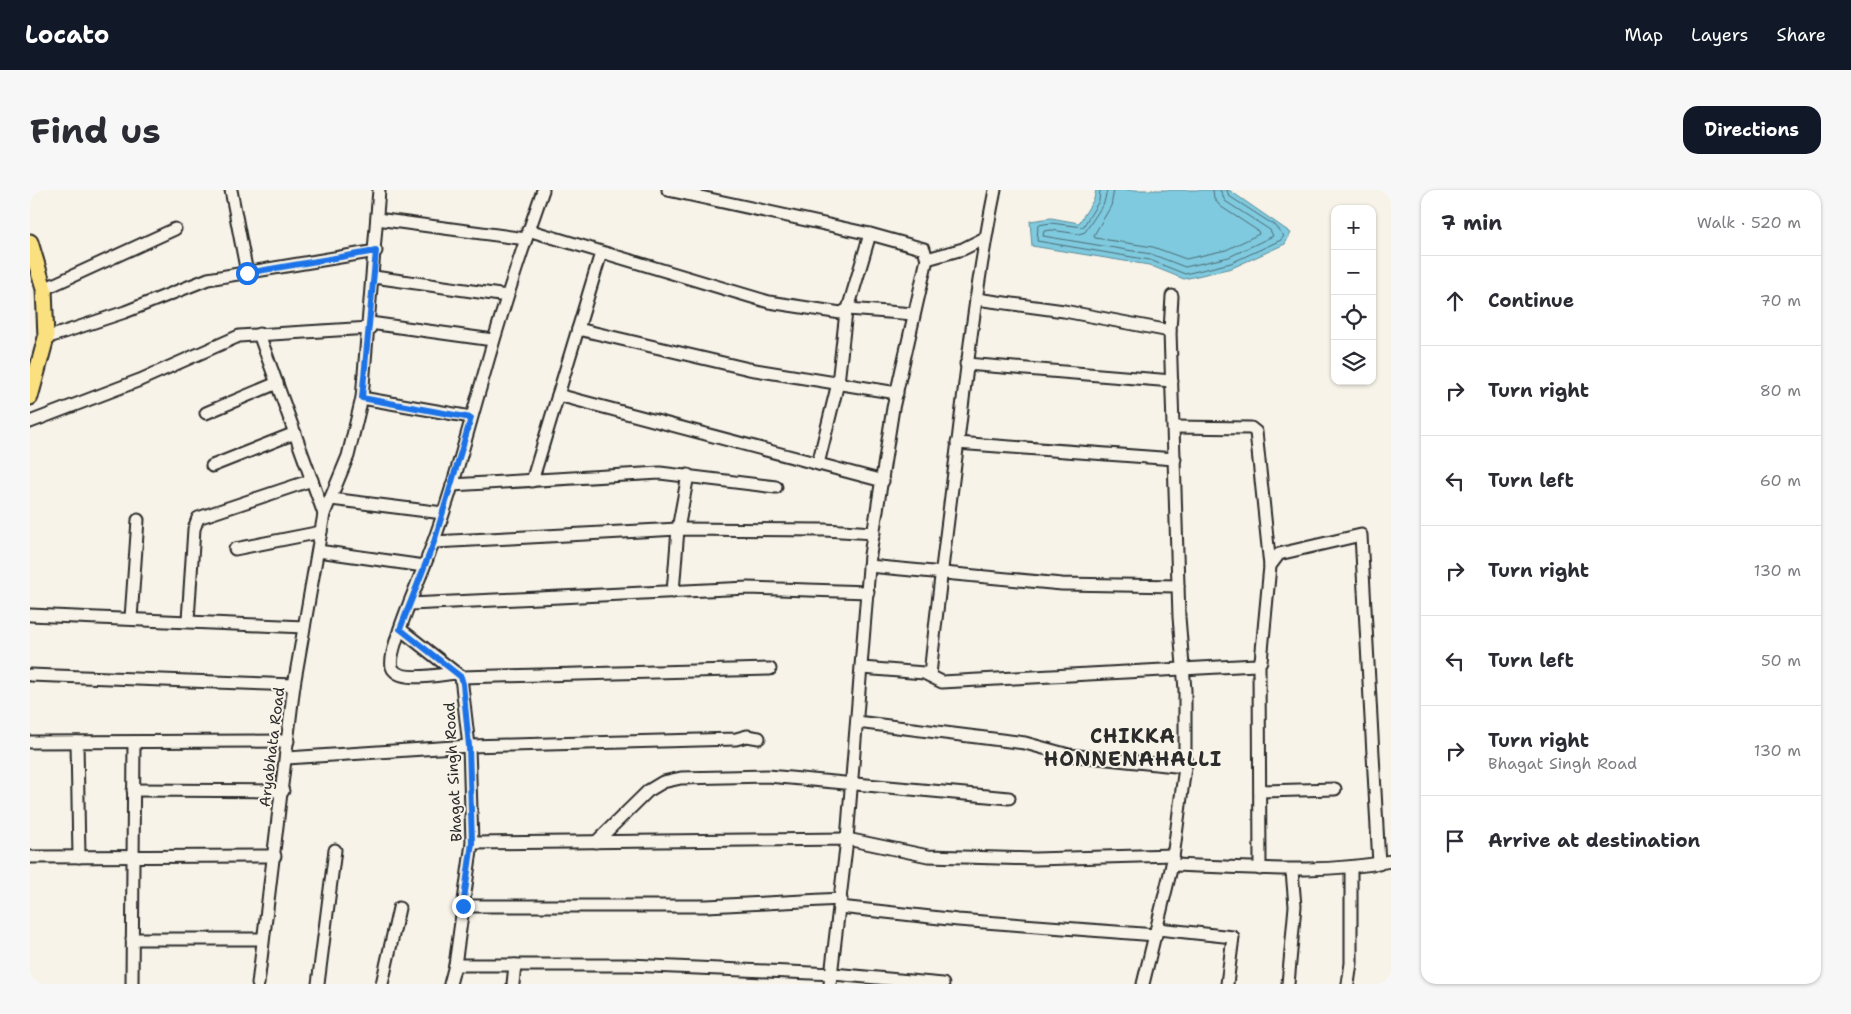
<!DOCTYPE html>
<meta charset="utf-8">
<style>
:root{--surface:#fff;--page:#f7f7f7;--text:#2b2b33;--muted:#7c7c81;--line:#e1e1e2;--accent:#111827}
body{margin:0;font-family:"Shantell Sans",sans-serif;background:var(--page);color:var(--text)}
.controls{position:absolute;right:15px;top:15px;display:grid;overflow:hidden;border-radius:10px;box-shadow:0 1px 4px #0004}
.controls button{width:45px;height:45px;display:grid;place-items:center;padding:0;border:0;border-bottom:1px solid var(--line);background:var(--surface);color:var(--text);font:25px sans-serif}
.stop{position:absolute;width:15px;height:15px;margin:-11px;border:4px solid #1a73e8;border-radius:50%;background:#fff}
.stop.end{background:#1a73e8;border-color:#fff;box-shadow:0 1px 5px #0008}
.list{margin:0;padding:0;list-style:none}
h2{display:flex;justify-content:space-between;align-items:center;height:65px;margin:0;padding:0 20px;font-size:21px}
h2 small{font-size:16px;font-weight:400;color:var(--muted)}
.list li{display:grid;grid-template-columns:32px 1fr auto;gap:15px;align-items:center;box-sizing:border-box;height:90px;padding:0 20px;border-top:1px solid var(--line)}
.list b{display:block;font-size:19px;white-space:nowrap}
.list p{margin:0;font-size:16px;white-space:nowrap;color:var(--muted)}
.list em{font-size:16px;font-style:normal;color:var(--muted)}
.icon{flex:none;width:28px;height:28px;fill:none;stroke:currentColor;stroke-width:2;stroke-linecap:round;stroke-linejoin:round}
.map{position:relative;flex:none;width:1361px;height:794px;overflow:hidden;border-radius:15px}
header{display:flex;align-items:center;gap:30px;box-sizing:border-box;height:70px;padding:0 25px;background:var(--accent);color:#fff}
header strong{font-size:24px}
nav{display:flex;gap:28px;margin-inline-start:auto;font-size:18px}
.intro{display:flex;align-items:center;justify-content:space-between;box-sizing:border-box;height:120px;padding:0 30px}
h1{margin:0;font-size:35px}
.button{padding:12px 22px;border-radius:15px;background:var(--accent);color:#fff;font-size:18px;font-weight:700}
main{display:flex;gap:30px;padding:0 30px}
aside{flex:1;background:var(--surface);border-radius:15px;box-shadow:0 1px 4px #0004}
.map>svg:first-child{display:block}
.water{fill:#7fcadf;stroke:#5d8a97}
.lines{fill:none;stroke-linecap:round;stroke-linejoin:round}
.shore{stroke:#4d6b73;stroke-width:1}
.minor-casing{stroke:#2b2b2b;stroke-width:15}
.major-casing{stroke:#2b2b2b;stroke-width:19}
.minor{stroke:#f7f3e8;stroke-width:11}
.major{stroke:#fbe080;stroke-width:15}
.route{stroke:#1a73e8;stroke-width:6}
.labels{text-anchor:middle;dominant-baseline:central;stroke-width:4;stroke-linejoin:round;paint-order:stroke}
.street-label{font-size:15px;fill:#2b2b2b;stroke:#f7f3e8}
.district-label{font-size:20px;font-weight:bold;letter-spacing:1px;fill:#2b2b2b;stroke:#f7f3e8}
</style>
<header>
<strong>Locato</strong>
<nav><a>Map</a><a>Layers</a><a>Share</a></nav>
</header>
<div class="intro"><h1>Find us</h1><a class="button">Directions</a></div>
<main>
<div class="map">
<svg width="1361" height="794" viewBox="0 0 1361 794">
<rect width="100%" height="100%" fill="#f7f3e8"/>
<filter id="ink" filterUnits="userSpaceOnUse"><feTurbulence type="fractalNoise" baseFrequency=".02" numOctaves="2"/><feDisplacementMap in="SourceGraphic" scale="10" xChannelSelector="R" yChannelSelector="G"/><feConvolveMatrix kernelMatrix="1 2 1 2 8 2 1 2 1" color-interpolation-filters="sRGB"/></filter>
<g filter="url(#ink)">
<path class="water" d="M1066,0h133l62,43 -6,11 -53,24 -48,11 -35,-14 -117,-19 -2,-25 21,-3 28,5 15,-24z"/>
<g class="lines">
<g class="shore">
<path d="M1070,0l-1,11 -16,26 -32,-4 -13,2 -1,16 113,19 35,14 46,-11 50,-23 3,-4 -10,-11 -45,-29 -2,-6"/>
<path d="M1077,0l-3,13 -19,29 -6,2 -28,-4 -7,1 -1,5 108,18 34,13 44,-10 44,-21 -3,-6 -45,-29 -5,-11"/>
<path d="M1084,0l-3,16 -17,29 1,3 58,9 33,12 40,-9 33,-16 -1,-3 -38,-25 -6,-8 -1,-8"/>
</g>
<g class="minor-casing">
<g id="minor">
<path d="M201,0l16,83"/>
<path d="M513,0c-23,65 -44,130 -62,195 -17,59 -32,118 -54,174 -7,19 -40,93 -35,108 6,17 50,7 64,6l5,4 309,-8"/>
<path d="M638,0l202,44"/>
<path d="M347,29l149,20"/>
<path d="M498,40l241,72 72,11 7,-4 22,-75 54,15 3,10 -34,149 -23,147 -23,284 -17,145"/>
<path d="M897,69l36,-10 22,-11"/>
<path d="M344,87l133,19"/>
<path d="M14,99l131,-60"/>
<path d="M946,109l88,12 106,20"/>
<path d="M818,119l66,5"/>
<path d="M340,133l123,17"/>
<path d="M548,139l171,40 148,24"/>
<path d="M229,144l65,180"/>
<path d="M16,148l79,-26 83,-33 168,-28"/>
<path d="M936,174l206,17"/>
<path d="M528,205l325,86"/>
<path d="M332,208l109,19"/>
<path d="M176,223l71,-30"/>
<path d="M0,232l110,-42 99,-44 131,-8"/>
<path d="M1144,237l77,1 5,4 14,134"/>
<path d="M927,253l218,16"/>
<path d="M788,274l20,-81 8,-71"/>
<path d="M182,276l83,-33"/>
<path d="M502,291l69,-228"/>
<path d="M422,295l208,-12 116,14"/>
<path d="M301,309l112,14"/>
<path d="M404,352l244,-13 147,1 49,3"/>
<path d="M205,359l86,-17"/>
<path d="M288,361l106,15"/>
<path d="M839,376l193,18 116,2"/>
<path d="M643,402l5,-63 10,-54"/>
<path d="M380,414l338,-16 120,4"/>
<path d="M0,425l274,12"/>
<path d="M101,428l7,-98"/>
<path d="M158,430l6,-91 4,-11 114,-38"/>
<path d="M370,439l56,44"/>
<path d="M1229,474l1,205"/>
<path d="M832,478l62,5 18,9 314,-17 5,-4 9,-95 9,-12 82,-19 18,329"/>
<path d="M0,485l264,10"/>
<path d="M900,485c8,-79 18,-156 28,-234 10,-84 20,-168 37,-251"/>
<path d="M827,532l168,21 44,12 116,12"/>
<path d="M0,552l258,-1"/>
<path d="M47,552l2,115"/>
<path d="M257,568l182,-12 267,-7 11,-3 12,2"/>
<path d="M103,600l150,1"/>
<path d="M1231,601l74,-2"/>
<path d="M566,652l52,-51 15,-9 18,-4 87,-2 241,22"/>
<path d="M442,653l375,-4 81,17 107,3 138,-4"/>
<path d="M0,667l245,-1"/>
<path d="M1142,675c74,2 146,10 219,-4"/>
<path d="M433,716h244l134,-7"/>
<path d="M810,717l118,13 198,15"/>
<path d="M1128,739l75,8 -6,47"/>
<path d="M102,749h130"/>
<path d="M425,775h174l204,9 110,10"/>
<path d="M102,794l2,-242"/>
<path d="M228,794l36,-299 30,-171 24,-58 14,-58 17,-208"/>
<path d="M288,794l17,-134"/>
<path d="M352,794l17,-76"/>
<path d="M420,794l5,-19 17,-122 -3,-97 -8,-69"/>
<path d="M483,794l2,-19"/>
<path d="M1113,794l29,-119 13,-98v-77l-6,-73 -9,-286 2,-35"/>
<path d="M1258,794l7,-78 -3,-35"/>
<path d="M1318,794l3,-21v-96"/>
</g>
</g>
<g class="major-casing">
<path id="major" d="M0,52l14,47 2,49 -16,59"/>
</g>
<use href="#minor" class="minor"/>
<use href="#major" class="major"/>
</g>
</g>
<g class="lines" filter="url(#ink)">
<path class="route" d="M217,83l129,-22 -14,147 109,20 -37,124 -34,87 56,44 5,4 2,7 6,62 3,97 -9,63"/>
</g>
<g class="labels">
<g class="street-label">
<text transform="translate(242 557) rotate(-83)">Aryabhata Road</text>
<text transform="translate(423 582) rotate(-93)">Bhagat Singh Road</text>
</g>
<g class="district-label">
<text x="1103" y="546">CHIKKA<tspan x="1103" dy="23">HONNENAHALLI</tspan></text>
</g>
</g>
</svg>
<div class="controls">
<button>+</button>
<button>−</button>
<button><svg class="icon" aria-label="locate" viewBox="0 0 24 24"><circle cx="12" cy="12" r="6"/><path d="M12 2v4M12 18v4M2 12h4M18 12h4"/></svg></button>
<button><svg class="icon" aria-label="layers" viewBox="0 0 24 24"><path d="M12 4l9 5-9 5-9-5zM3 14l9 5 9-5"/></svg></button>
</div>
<div class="stop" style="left:217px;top:83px"></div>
<div class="stop end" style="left:433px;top:716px"></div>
</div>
<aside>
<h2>7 min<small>Walk · 520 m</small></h2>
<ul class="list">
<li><svg class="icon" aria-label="ahead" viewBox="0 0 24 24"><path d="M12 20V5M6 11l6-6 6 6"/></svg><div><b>Continue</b></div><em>70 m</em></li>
<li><svg class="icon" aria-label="right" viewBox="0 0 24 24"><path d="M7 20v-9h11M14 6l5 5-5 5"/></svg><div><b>Turn right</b></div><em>80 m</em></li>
<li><svg class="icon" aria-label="left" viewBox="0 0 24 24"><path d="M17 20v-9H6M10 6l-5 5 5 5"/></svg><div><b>Turn left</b></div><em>60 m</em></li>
<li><svg class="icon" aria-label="right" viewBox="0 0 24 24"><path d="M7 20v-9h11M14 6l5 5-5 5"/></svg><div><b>Turn right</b></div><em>130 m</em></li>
<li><svg class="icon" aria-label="left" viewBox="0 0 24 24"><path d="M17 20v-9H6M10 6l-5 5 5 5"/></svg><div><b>Turn left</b></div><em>50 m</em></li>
<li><svg class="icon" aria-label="right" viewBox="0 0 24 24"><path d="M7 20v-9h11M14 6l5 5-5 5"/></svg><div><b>Turn right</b><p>Bhagat Singh Road</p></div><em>130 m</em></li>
<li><svg class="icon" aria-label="arrive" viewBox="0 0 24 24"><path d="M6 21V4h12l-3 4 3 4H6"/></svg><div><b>Arrive at destination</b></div></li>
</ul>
</aside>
</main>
